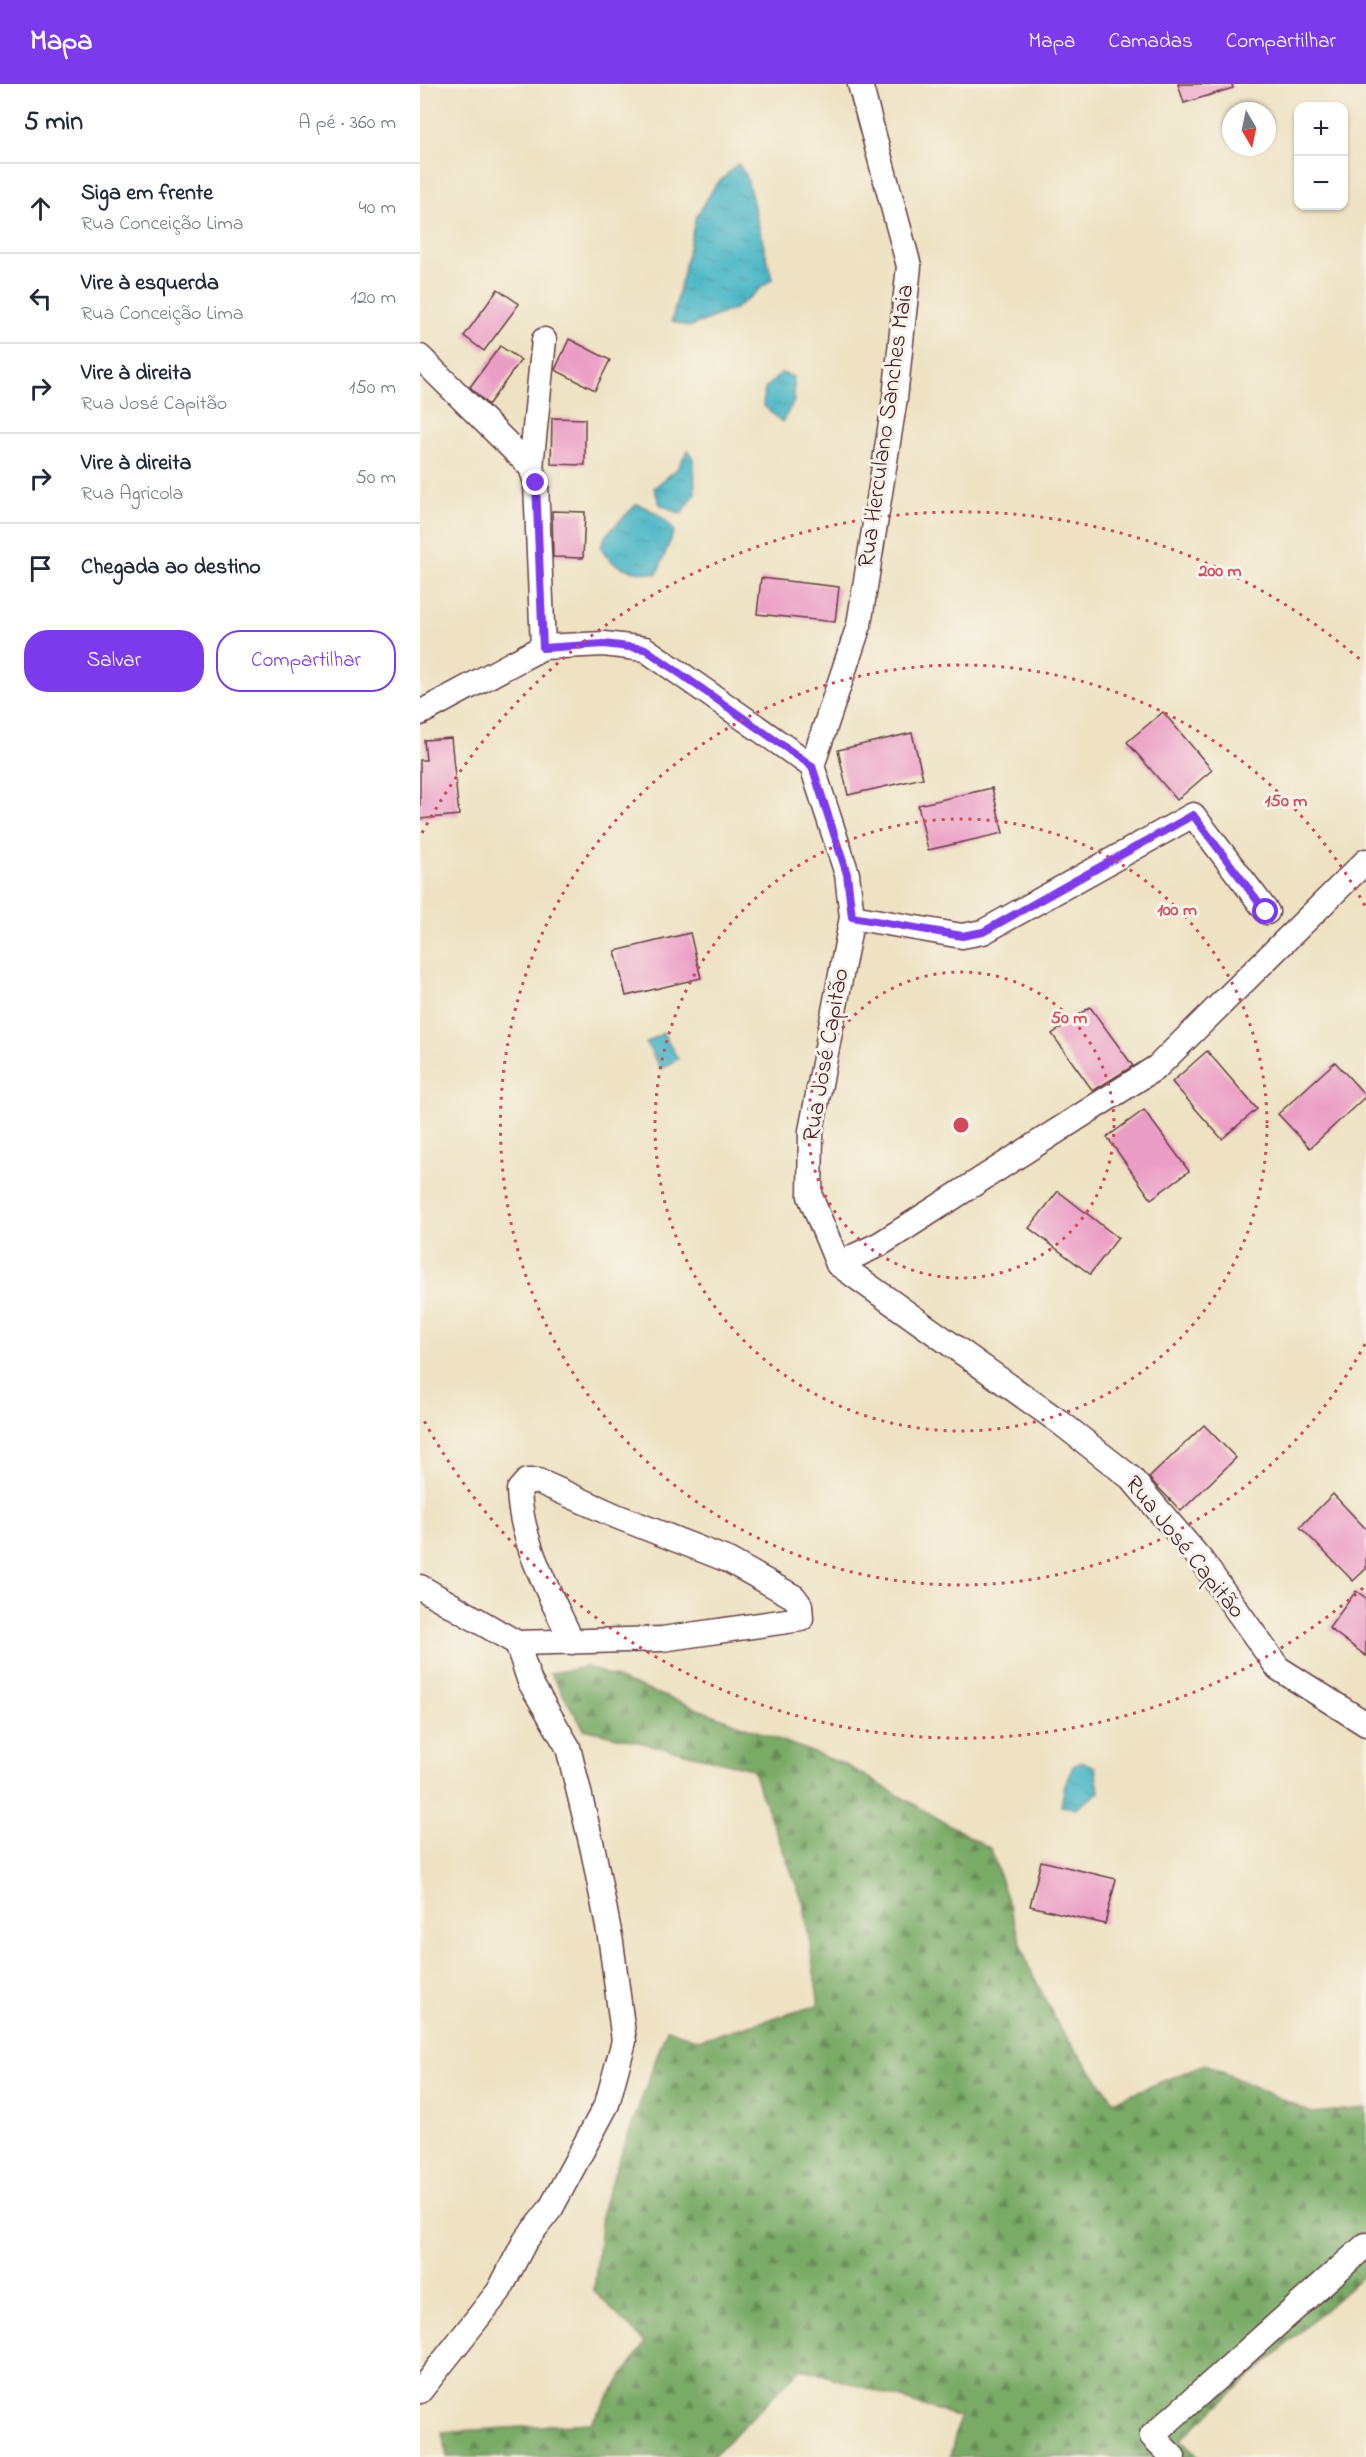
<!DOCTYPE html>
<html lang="pt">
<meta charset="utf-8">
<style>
:root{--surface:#fff;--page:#f2f2f3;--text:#1f2937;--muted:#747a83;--line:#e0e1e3;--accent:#7c3aed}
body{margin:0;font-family:"Indie Flower",sans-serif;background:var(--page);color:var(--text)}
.controls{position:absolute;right:18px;top:18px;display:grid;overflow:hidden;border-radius:12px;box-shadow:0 2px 4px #0004}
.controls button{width:54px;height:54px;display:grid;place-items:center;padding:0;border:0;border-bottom:2px solid var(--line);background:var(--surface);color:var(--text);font:30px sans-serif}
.compass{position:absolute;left:802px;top:18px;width:54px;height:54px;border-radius:50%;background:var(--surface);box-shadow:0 2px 4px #0004;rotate:171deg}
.stop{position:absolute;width:18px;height:18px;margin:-14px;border:4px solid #7c3aed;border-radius:50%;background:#fff}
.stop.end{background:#7c3aed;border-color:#fff;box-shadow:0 2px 6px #0008}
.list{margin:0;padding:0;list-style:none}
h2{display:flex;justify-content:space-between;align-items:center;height:78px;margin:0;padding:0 24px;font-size:26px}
h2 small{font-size:20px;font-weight:400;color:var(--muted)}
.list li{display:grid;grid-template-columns:39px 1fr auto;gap:18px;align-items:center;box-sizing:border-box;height:90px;padding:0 24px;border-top:2px solid var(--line)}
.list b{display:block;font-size:22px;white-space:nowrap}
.list p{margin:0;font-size:20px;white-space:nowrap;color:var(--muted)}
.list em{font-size:20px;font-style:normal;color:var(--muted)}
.actions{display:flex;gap:12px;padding:18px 24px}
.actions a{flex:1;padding:14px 0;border:2px solid var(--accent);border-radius:24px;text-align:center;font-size:21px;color:var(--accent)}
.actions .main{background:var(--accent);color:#fff}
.icon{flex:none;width:33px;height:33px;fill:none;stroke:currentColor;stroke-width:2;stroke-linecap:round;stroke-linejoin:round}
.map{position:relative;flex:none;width:946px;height:2373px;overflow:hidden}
header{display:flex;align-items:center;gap:36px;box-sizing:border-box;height:84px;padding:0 30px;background:var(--accent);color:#fff}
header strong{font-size:28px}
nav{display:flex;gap:33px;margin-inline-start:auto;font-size:21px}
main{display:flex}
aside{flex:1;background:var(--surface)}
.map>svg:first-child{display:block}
.forest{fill:url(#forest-firs);stroke:#626448;stroke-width:1.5}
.water{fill:url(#water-ripples);stroke:#4a6b78;stroke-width:1.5}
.building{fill:#eb9ec5}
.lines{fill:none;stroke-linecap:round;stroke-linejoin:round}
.minor-casing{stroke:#633c42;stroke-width:27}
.minor{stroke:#fff;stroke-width:24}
.route{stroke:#7c3aed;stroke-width:8}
.ring{fill:none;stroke:#d1495b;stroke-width:3;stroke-dasharray:3 6}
.labels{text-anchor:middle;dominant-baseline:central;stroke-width:6;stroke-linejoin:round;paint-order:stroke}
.street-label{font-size:24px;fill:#4a1f2b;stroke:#f7f3e8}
.centre{fill:#d1495b;stroke:#f7f3e8;stroke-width:3}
.ring-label{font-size:18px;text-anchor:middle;font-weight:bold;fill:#d1495b;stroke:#f7f3e8;stroke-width:6;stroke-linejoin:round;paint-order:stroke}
</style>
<header>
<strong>Mapa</strong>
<nav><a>Mapa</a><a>Camadas</a><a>Compartilhar</a></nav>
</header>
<main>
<aside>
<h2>5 min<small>A pé · 360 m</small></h2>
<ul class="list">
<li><svg class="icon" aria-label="ahead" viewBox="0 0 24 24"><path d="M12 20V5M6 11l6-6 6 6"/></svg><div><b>Siga em frente</b><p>Rua Conceição Lima</p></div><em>40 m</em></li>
<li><svg class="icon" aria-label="left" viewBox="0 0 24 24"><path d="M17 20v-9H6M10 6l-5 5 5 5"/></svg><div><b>Vire à esquerda</b><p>Rua Conceição Lima</p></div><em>120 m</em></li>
<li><svg class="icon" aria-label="right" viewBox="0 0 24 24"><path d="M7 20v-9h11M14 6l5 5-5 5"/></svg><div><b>Vire à direita</b><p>Rua José Capitão</p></div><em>150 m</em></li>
<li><svg class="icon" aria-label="right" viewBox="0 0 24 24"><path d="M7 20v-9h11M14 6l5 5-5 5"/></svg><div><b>Vire à direita</b><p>Rua Agricola</p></div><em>50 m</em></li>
<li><svg class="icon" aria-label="arrive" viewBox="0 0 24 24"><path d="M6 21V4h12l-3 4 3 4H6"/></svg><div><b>Chegada ao destino</b></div></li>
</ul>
<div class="actions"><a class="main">Salvar</a><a>Compartilhar</a></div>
</aside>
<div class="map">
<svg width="946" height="2373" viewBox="0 0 946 2373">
<defs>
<pattern id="forest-firs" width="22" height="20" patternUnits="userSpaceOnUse" patternTransform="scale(1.5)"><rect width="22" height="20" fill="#79aa66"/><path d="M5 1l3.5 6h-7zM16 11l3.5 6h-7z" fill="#658a54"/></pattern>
<pattern id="water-ripples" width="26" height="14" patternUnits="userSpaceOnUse" patternTransform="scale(1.5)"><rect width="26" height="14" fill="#4bb7c6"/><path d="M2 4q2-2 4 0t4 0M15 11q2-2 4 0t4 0" fill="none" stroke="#4094a1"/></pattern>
</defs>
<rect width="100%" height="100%" fill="#f7f3e8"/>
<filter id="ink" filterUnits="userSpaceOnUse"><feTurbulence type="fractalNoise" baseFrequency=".0167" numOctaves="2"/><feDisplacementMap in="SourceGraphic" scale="12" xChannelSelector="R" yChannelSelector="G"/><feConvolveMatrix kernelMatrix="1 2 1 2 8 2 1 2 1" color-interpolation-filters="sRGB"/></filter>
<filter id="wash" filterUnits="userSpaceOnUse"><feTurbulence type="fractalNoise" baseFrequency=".008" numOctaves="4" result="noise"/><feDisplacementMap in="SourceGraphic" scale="24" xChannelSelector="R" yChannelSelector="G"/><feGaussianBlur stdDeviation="1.35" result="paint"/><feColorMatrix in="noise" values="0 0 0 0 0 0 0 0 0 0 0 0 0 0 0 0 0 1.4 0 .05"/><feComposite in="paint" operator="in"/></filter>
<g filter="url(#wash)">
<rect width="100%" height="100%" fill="#eee2c3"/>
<path class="forest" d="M167,1583l259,98 145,84 37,116 32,64 54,72 91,-37 107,49 54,-5v165l-185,166 17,18h-248l10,-40 -159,-49 -89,89h-265l-5,-25 149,-9 54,-80 -51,-52 9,-86 64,-176 31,11 121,-35 -15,-100 -52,-136 -168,-40 -34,-56z"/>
<g class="water">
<path d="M318,80l8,11 26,104 -36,29 -47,19 -17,-6 24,-104 19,-31z"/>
<path d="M361,289l13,4v24l-12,21 -19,-17 2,-16z"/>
<path d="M268,366l6,11 1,33 -14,20 -21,-10 -6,-16 23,-19z"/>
<path d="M217,420c15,6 28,13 37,27l-17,43c-23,-3 -47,-4 -56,-28l6,-12z"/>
<path d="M243,949l15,26 -17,10 -15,-26z"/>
<path d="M663,1678l12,5 4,25 -22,16 -16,-2 4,-20 8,-20z"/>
</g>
<g id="blocks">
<g class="building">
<path d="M758,0h54l1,4 -49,15z"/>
<path d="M78,205l21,15 -35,47 -20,-15z"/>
<path d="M149,255l41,21 -15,30 -40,-20z"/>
<path d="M80,262l21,14 -33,45 -18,-18z"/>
<path d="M132,334l33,1v46l-34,-1z"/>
<path d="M132,427l33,1 -2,46 -30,-1z"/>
<path d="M341,494l78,9 -4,35 -78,-8z"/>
<path d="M743,628l49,58 -35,30 -50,-58z"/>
<path d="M492,649l11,45 -75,17 -10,-45z"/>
<path d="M31,654l8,77 -39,4v-59h6l-2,-20z"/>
<path d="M572,704l11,45 -75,17 -10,-45z"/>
<path d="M270,849l11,45 -75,18 -11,-45z"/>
<path d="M670,923l43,59 -40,25 -41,-57z"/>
<path d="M787,967l50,58 -35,30 -50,-57z"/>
<path d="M915,978l31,34 -56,52 -32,-34z"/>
<path d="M724,1026l45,61 -38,28 -44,-62z"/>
<path d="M638,1107l60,47 -28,36 -61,-46z"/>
<path d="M784,1341l32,33 -55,53 -32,-33z"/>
<path d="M913,1410l33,35v40l-13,12 -53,-54z"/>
<path d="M936,1507l10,7v58l-37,-28z"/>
<path d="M621,1777l75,18 -11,45 -75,-18z"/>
</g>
</g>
</g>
<g filter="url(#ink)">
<use href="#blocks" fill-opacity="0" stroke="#633c42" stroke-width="1.5"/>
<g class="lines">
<g class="minor-casing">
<g id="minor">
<path d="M0,273l111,110 5,16 7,164"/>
<path d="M111,383l13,-127"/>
<path d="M0,629l123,-66 61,-3 41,5 167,117 35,108 5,43 -41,214 -1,65 28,68 223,159 70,55 70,82 77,108 88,56"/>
<path d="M392,682l47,-141 36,-227 14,-132 -49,-182"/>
<path d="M432,833l110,19 21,-4 210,-117 74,97"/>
<path d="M418,1180l42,-20 277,-177 209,-206"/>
<path d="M0,1503l97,56 13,39 38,65 25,103 18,92 13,99 -17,63 -56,104 -26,33 -26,50 -79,100"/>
<path d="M97,1559l145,-4 139,-20 -1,-14 -6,-8 -66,-37 -112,-44 -78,-35h-11l-8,9c2,55 31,103 53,152"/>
<path d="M753,2373l-21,-21 214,-191"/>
</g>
</g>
<use href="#minor" class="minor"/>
</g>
</g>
<g class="lines" filter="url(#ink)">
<path class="route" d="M116,399l7,165 61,-4 41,5 167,117 35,108 5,43 110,19 21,-4 210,-117 73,97"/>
</g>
<g class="ring">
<circle cx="541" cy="1041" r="153"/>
<circle cx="541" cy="1041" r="306"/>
<path d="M945 1260A460 460 0 1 1 945 822"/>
<path d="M943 1504A613 613 0 0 1 2 1333M2 749A613 613 0 0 1 943 578"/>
</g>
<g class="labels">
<g class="street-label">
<text transform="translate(467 342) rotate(-82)">Rua Herculano Sanches Maia</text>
<text transform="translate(407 971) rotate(-80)">Rua José Capitão</text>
<text transform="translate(764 1464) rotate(51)">Rua José Capitão</text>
</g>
</g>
<circle cx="541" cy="1041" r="9" class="centre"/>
<g class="ring-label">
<text x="800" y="492">200 m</text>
<text x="866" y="722">150 m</text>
<text x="757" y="831">100 m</text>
<text x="649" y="939">50 m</text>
</g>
</svg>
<div class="controls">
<button>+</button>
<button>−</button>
</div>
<svg class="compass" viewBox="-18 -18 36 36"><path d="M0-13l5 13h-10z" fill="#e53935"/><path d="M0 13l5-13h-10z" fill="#747a83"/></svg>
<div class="stop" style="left:846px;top:828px"></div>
<div class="stop end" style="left:116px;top:399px"></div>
</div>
</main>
